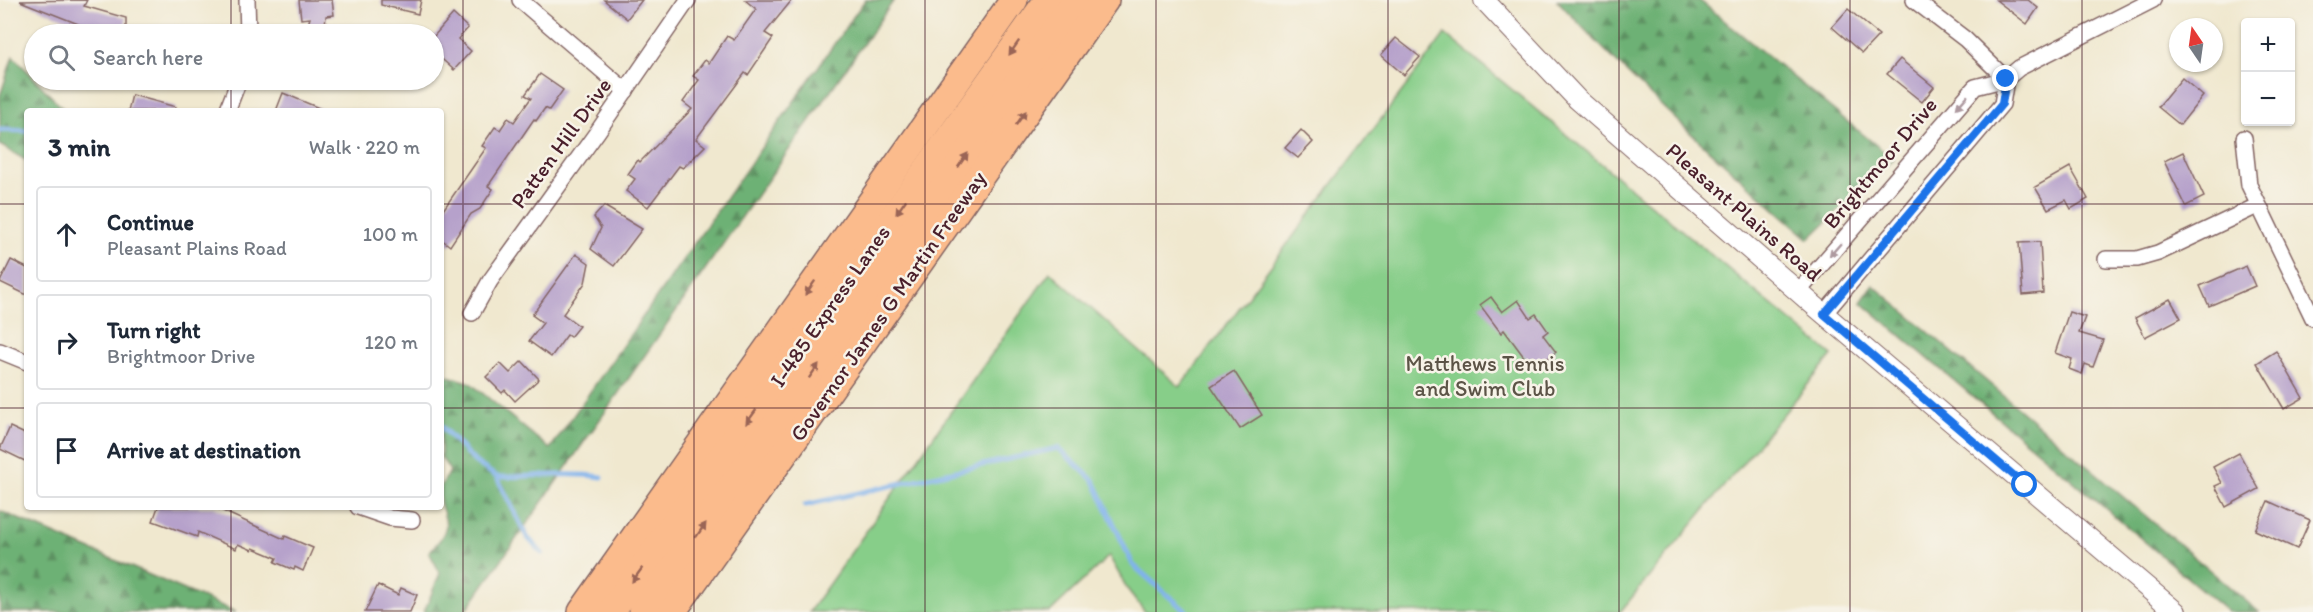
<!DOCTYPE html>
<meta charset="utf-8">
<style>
:root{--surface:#fff;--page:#f2f2f3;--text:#1f2937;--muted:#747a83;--line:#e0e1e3}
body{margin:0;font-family:Itim,sans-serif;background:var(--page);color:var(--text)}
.controls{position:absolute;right:18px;top:18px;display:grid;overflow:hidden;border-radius:6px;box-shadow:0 2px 4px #0004}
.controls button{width:54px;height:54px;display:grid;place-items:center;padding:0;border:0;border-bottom:2px solid var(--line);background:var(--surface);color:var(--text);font:30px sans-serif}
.compass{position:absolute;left:2169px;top:18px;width:54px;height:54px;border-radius:50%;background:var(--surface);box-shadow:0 2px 4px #0004;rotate:347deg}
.stop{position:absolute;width:18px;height:18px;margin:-14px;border:4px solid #1a73e8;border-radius:50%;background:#fff}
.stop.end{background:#1a73e8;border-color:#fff;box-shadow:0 2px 6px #0008}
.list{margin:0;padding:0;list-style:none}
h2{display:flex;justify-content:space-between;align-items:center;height:78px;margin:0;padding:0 24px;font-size:26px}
h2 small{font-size:20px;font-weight:400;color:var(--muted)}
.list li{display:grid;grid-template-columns:39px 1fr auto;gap:18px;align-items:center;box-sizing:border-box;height:96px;margin:0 12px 12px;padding:0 12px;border:2px solid var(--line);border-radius:6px}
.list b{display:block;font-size:22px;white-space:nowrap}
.list p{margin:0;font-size:20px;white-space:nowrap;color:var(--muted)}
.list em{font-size:20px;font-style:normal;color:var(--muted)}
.icon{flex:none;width:33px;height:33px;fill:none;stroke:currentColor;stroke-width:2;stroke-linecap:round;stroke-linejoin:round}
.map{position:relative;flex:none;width:2313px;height:612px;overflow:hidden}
.search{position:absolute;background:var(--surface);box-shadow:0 2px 4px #0004;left:24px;top:24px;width:420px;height:66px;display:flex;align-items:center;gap:15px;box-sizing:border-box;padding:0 21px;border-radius:33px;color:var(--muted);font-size:22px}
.panel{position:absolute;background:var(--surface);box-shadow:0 2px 4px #0004;left:24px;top:108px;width:420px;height:402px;border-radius:6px}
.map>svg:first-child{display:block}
.green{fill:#87ce89;stroke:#68765a;stroke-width:1.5}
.forest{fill:url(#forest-firs);stroke:#5c6850;stroke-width:1.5}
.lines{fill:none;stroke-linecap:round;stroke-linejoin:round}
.stream{stroke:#80b2ec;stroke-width:5}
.building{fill:#b6a1cb}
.minor-casing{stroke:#846564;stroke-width:18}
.tertiary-casing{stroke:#846564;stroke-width:22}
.motorway-casing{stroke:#846564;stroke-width:30}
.minor{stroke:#fff;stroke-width:15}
.tertiary{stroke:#fff;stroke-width:20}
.motorway{stroke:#fbbb8c;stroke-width:27}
.oneway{fill:#9a6557}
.oneway2{fill:#ae9aa0}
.route{stroke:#1a73e8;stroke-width:8}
.grid{fill:none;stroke:#4a1f2b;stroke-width:1.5;stroke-opacity:0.55}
.labels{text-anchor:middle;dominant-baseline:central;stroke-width:5;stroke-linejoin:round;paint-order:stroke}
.street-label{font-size:22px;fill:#4a1f2b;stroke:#f7f3e8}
.park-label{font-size:22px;fill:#5c5447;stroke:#f7f3e8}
</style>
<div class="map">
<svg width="2313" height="612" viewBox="0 0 2313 612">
<defs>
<pattern id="forest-firs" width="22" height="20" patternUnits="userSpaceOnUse" patternTransform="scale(1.5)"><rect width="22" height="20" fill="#6db175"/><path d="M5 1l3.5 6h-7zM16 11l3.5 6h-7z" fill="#5c8f60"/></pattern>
</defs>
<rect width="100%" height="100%" fill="#f7f3e8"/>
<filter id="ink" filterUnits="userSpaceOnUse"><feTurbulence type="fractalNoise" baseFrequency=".0167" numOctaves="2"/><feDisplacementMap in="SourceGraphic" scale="12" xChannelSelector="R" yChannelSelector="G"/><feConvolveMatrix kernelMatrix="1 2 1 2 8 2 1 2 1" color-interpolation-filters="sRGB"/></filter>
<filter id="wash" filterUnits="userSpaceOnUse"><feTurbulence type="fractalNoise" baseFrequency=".008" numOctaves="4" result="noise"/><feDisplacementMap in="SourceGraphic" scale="24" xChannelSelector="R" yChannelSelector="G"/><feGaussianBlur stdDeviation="1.35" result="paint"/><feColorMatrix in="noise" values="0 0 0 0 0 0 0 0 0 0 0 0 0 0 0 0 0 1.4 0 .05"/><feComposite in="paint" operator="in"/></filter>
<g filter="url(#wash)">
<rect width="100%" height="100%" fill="#f0e8cf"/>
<path class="green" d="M1445,34l387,321 -212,257h-475l-17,-22 -19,-34 -59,56h-241l241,-340 130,115z"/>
<g class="forest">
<path d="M865,0h29l-429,612h-41l16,-39 -11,-21c34,-33 5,-36 12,-65 1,-5 7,-11 9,-16l-9,-14v-83l28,8 81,67z"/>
<path d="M1557,0h142l194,159 -84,80c-87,-76 -174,-154 -252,-239z"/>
<path d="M13,56l52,55h-38v50l-27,-16v-49z"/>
<path d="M1873,285l386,327h-31l-367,-310z"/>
<path d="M0,511l236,101h-236z"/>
</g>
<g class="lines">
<g class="stream">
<path d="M0,130l27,1"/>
<path d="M441,426l34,36 22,15 30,60 15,16"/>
<path d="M497,477c36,0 71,-5 105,0"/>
<path d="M805,505l253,-57 36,33 39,84 54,47"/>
</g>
</g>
<g id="blocks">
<g class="building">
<path d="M87,0l-3,6 42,12v16h-36l1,-5 -71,-28z"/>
<path d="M299,0h33l2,15 -8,1 -2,18h-19l5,-16 -9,1z"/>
<path d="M381,0h40l-3,14 -37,-9z"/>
<path d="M604,0h38l-15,19z"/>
<path d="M745,0h47l-27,33 8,5 -25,37 -3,-2 -49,66 9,7 -22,22 -4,-2 -31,41 -22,-16 9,-12 -7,-5 10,-14 2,2 52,-53 -9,-7 16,-22 -6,-4 12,-16 4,3 18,-27 7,4 22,-31z"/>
<path d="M1996,0h32l10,8 -11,16z"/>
<path d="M1848,9l31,26 -17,18 -30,-26z"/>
<path d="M453,14l15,14 -10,11 13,12 -17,19 -20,-18v-16z"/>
<path d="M1396,38l24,19 -16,18 -23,-20z"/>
<path d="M1900,59l34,28 -12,15 -35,-28z"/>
<path d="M540,74l23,16 -14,20 -4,-2 -9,13 -2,-2 -46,67 5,3 -13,20 -9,5 -21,32 -9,-7v-26l45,-65 -4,-2 13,-19 5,3 8,-12 6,4 17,-24 -6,-3z"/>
<path d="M2182,78l21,18 -23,29 -22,-18z"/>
<path d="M283,93l43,18h-50z"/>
<path d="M132,95l44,12 -1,4h-47z"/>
<path d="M1301,130l12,12 -15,16 -13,-10z"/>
<path d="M2183,152l21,45 -18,9 -22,-45z"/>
<path d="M2070,167l18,32 -17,10 -5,-9 -18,9 -13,-22z"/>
<path d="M604,206l38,23 -28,37 -23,-17 10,-21 -7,-11z"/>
<path d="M2040,242l3,51 -20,2 -4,-52z"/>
<path d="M576,254l13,9 -4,20 -22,31 16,12 -9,11 -3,-2 -16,22 -22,-16 14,-18 -11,-8z"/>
<path d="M11,260l16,8v27l-27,-13z"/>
<path d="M2246,266l9,20 -46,20 -9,-20z"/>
<path d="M1491,297l11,15 16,-12 12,18 6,-4 12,17 -5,4 13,17 -17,13 -7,-8 -5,4 -23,-31 -3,3 -21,-28z"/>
<path d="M2170,299l11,19 -36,19 -10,-19z"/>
<path d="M2069,312l16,5 -6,16 24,7 -10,27 -8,-3 -3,10 -13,-5 3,-10 -17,-6z"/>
<path d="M2276,351l27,47 -19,11 -27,-46z"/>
<path d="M522,361l17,18 -24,22 -10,-11 -3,3 -16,-16 14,-14 10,10z"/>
<path d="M1234,371l28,44 -22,14 -29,-43z"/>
<path d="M10,427l17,8v27l-27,-13z"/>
<path d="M2239,453l20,36 -33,18 -11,-21 7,-3 -9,-16z"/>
<path d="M2268,501l42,19 -13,29 -42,-19z"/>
<path d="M158,507h56l70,32 1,-3 28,12 -10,23 -8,-4 -1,3 -19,-8 2,-4 -24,-10 -1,2 -14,-6 -2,5 -38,-17 -1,5 -44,-16z"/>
<path d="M378,585l20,10 3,-7 16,7 -7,17h-45z"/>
</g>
</g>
</g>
<g filter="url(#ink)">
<use href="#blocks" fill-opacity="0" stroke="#846564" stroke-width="1.5"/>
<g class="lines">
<g class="minor-casing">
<g id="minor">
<path d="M247,0l1,34"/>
<path d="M520,0l106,91"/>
<path d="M1914,0l51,39 41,40 13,-11 134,-68"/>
<path d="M227,111l12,-31"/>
<path d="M2244,138l5,47 64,133"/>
<path d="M2106,259h31l21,-6 99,-47"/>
<path d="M1798,292l177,-205 31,-8 -4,25 -178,210"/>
<path d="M472,313l18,-32 108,-150 90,-131"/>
<path d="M0,351l27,11"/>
<path d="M358,507l32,11 22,2"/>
</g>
</g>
<g class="tertiary-casing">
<path id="tertiary" d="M1484,0l93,99 233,203 366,310"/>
</g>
<g class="motorway-casing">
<g id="motorway">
<path d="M582,612l432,-612"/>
<path d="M611,612l437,-612"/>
<path d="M643,612l433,-612"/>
<path d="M672,612l433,-612"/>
</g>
</g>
<use href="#minor" class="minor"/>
<use href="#tertiary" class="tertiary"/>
<use href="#motorway" class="motorway"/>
</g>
<defs><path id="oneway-solid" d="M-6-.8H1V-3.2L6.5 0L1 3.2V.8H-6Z" transform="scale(1.5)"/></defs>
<g class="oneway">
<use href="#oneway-solid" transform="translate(1014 48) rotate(125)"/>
<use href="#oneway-solid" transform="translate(1021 118) rotate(-55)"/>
<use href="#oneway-solid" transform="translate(963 160) rotate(-55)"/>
<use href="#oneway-solid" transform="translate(901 207) rotate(125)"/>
<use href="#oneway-solid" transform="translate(810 288) rotate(125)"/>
<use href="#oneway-solid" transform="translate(814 371) rotate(-55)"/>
<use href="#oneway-solid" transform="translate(751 417) rotate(126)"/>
<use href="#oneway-solid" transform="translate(701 530) rotate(-55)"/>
<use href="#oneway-solid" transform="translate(637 575) rotate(126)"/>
</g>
<g class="oneway2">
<use href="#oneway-solid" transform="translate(1962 102) rotate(131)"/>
<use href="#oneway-solid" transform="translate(1835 250) rotate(131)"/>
</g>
</g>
<g class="lines" filter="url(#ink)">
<path class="route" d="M2006,79l-4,25 -178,210 201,171"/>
</g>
<path class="grid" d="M231,0v34M463,0v612M694,0v612M925,0v612M1156,0v612M1388,0v612M1619,0v612M1850,0v612M2082,0v612M231,80v31M0,204h27M441,204h1872M0,408h27M441,408h1872M231,507v105"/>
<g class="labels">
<g class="street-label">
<text transform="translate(561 143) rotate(-54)">Patten Hill Drive</text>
<text transform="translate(1880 163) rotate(-50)">Brightmoor Drive</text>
<text transform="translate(1744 212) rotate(41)">Pleasant Plains Road</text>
<text transform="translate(830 306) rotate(-55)">I-485 Express Lanes</text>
<text transform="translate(888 306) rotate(-55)">Governor James G Martin Freeway</text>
</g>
<g class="park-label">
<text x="1485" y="363">Matthews Tennis<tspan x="1485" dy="25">and Swim Club</tspan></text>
</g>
</g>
</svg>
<div class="controls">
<button>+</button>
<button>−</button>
</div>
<svg class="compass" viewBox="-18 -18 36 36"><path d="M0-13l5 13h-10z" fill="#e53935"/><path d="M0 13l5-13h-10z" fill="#747a83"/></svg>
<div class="stop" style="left:2025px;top:485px"></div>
<div class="stop end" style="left:2006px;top:79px"></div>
<div class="search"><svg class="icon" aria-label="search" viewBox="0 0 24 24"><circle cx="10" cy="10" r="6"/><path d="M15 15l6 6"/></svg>Search here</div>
<section class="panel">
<h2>3 min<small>Walk · 220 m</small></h2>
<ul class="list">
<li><svg class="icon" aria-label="ahead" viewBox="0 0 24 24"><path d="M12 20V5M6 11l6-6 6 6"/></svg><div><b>Continue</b><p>Pleasant Plains Road</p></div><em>100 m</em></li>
<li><svg class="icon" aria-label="right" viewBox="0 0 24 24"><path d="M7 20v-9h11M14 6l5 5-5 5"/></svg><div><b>Turn right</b><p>Brightmoor Drive</p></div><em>120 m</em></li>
<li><svg class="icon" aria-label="arrive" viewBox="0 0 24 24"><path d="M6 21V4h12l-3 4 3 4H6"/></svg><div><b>Arrive at destination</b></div></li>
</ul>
</section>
</div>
